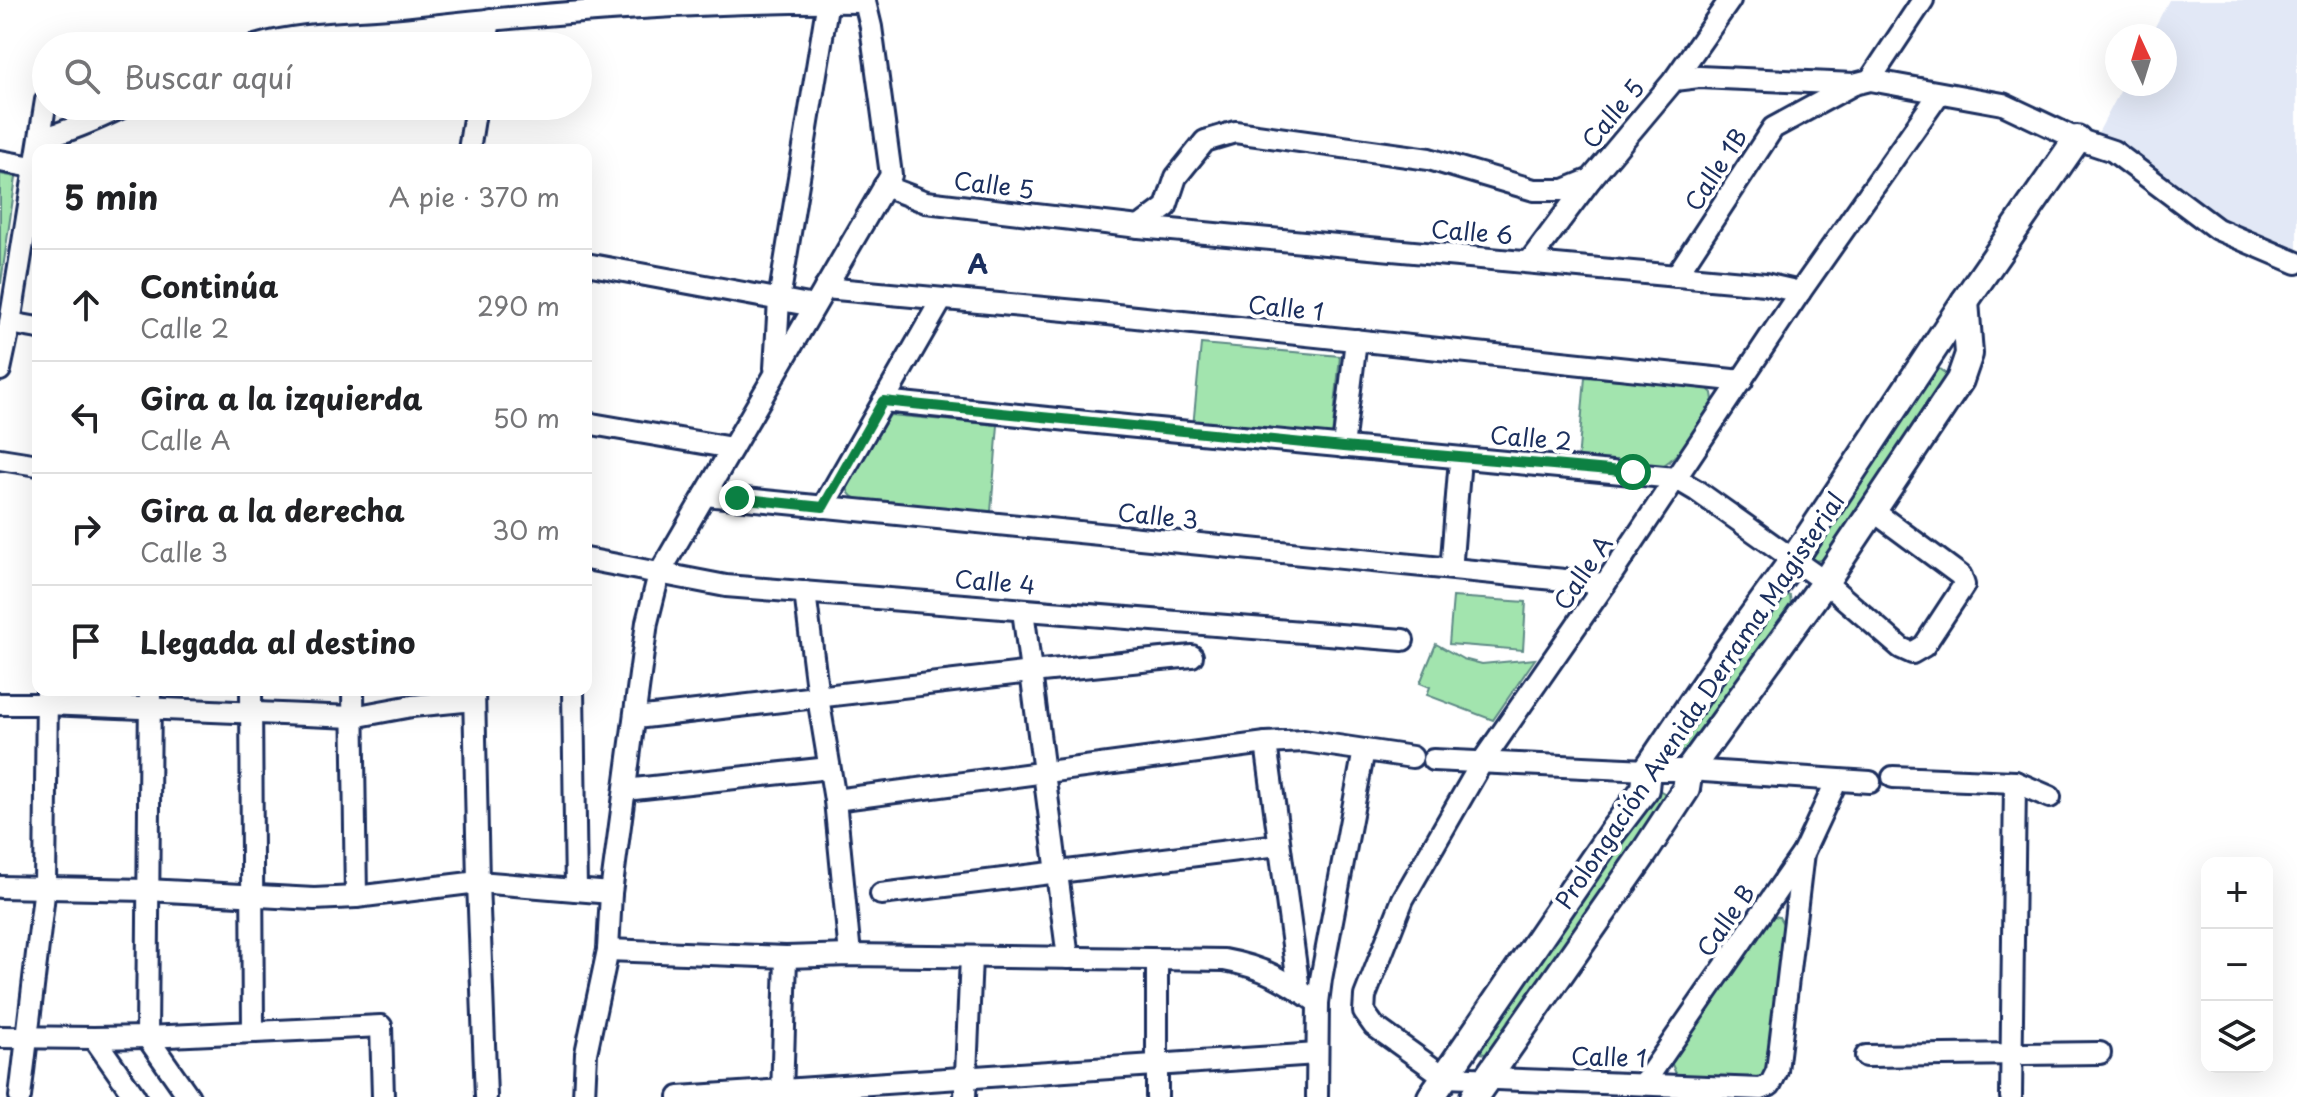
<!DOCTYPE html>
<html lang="es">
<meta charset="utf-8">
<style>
:root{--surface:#fff;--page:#f6f6f6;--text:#202124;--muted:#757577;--line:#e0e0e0}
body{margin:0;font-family:"Playpen Sans",sans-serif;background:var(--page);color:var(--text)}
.controls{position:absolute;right:24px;bottom:24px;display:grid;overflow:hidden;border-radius:16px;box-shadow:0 8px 32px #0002}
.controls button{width:72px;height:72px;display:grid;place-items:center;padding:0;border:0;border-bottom:2px solid var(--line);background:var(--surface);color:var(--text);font:40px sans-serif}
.compass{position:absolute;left:2105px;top:24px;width:72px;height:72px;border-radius:50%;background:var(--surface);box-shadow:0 8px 32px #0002;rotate:356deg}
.stop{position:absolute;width:24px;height:24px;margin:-18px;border:6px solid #0b8043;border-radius:50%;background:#fff}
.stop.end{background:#0b8043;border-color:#fff;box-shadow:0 2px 8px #0008}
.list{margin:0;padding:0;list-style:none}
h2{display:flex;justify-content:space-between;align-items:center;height:104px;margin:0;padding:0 32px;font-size:34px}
h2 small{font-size:26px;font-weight:400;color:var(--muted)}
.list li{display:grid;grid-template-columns:52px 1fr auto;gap:24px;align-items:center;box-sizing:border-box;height:112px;padding:0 32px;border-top:2px solid var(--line)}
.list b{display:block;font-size:30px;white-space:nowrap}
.list p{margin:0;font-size:26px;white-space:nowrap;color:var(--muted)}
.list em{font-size:26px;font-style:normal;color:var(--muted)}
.icon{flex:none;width:44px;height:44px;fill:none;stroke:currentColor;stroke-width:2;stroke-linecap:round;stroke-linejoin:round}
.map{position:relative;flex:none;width:2297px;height:1097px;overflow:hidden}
.search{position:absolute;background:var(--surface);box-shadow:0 8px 32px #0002;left:32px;top:32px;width:560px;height:88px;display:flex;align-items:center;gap:20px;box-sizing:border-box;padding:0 28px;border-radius:44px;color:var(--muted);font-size:30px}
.panel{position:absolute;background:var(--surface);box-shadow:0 8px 32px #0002;left:32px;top:144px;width:560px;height:552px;border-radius:16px}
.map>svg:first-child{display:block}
.built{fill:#e2e8f6}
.green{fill:#a2e4ae;stroke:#5e8a86;stroke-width:2}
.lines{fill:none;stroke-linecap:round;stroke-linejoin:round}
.minor-casing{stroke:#1b2f5e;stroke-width:26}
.tertiary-casing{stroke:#1b2f5e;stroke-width:32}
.minor{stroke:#fff;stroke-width:20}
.tertiary{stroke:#fff;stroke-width:26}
.route{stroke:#0b8043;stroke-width:10}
.labels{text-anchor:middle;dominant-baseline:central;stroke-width:8;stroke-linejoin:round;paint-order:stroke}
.street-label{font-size:24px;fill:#1b2f5e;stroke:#fff}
.neighbourhood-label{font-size:26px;font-weight:bold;fill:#1b2f5e;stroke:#fff}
</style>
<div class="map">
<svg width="2297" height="1097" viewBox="0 0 2297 1097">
<rect width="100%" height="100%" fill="#fff"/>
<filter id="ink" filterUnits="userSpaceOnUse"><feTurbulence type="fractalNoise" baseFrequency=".0125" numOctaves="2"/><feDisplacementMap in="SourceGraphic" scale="16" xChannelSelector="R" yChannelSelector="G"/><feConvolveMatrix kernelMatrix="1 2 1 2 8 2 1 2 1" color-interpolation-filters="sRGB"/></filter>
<g filter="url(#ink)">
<path class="built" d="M2169,0h128v252l-71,-28 -128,-91 26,-49h41v-48h-15z"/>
<g class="green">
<path d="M0,174l16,3 -15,106h-1z"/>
<path d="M1201,344l139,12 -8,81 -139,-10z"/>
<path d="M1938,368l12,9 -128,183 -8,1 -4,-3 -1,-7z"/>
<path d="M1585,377l121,10 6,6 1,7c-14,21 -32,59 -55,68l-80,-6z"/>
<path d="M890,415l108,10 -7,87 -135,-13c-6,-3 -9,-7 -9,-14z"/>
<path d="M1783,594l7,2 1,8 -99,144 -4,5 -8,-2 -2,-3 1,-7z"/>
<path d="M1453,597l73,5 -3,48 -74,-6z"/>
<path d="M1436,644l27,15 19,5 53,-5 -42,61 -66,-25 3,-8 -10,-4z"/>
<path d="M1659,790l5,3 3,6 -178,256 -8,-2v-6l174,-256z"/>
<path d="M1774,916l5,1 4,7 -15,134 -5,18 -8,3 -78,-3 -7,-16 99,-143z"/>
</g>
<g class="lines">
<g class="minor-casing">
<g id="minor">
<path d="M255,46c51,-15 106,-12 158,-18 150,-17 300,-28 452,-26l6,25 20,148 -232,399 -12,48 -36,271 -3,57 -22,103 -2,44"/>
<path d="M486,46l4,-27"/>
<path d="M1674,80l56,-80"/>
<path d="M1870,80l53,-80"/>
<path d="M40,139c30,-8 56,-19 84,-33"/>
<path d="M469,150l7,-44"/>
<path d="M0,161l38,7"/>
<path d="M884,186l42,16 213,25 27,-20 10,-30 29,-36 30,-9 194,27 105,31h30l27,-11 83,-99 25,-3 155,7 16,-4 133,24 74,35 36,12 104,78 80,34"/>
<path d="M1139,227l626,57 35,8"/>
<path d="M1529,262l62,-83"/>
<path d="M586,264l228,42"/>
<path d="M1676,276l97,-148 81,-44"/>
<path d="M825,288l273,25 644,68"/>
<path d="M10,323l28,5"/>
<path d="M775,368l4,-68 49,-300"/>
<path d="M0,370l10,-47 36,-223"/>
<path d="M883,401l243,25 549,52 22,13 128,91 76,66 11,5 12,-7 40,-61 -3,-9 -89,-66"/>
<path d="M586,423l146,25"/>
<path d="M1343,447l13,-107"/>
<path d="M0,459l38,6"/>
<path d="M705,495l900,89"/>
<path d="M823,507l119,-208"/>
<path d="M586,559l140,27 677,54"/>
<path d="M1452,559l7,-88"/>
<path d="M805,592l13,105 17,103 15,155"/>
<path d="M1023,610l45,348"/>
<path d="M251,690l2,342"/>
<path d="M353,690l3,207"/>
<path d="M474,690l4,192 8,215"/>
<path d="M573,690l3,200"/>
<path d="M0,704h47l306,13 59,-11 62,-6"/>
<path d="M636,718l395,-46 161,-16"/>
<path d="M1266,743l33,247"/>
<path d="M1433,760l214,10h42l181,12"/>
<path d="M1893,777l122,5 35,15"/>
<path d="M625,790l204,-22"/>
<path d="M835,800l431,-57 38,-2 108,16"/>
<path d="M1803,853l-26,218 -7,14 -9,4 -316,-12 -71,-51 -10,-14 1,-16 38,-97 79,-137 123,-178 195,-292 139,-198"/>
<path d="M0,887l147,3 167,9 42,-2 122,-15 133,11"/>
<path d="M881,894l397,-49"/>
<path d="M608,950l178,7 64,-2 374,5c39,7 61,20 94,43"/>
<path d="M0,1037l94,1 41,59"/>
<path d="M147,1037l234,-11 2,71"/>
<path d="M147,1037l42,60"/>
<path d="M94,1038l53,-1 3,-347"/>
<path d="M1866,1056l234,-3"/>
<path d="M1644,1083l159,-230 34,-73"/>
<path d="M20,1097l25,-211 2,-196"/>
<path d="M679,1097l638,-43"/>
<path d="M782,1097l4,-140"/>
<path d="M965,1097l6,-140"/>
<path d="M1157,1097v-137"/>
<path d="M1317,1097l1,-94 3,-24 43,-229"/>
<path d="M2011,1097l4,-315"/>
</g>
</g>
<g class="tertiary-casing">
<g id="tertiary">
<path d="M1431,1097l182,-266 32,-42 2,-19 76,-113 71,-98 171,-258 112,-162"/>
<path d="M1474,1097l170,-244 42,-64 3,-19 136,-188 135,-202 9,-26 -4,-53"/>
</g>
</g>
<use href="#minor" class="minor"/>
<use href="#tertiary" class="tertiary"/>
</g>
</g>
<g class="lines" filter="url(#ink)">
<path class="route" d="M737,498l86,9 60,-106 460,46 290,25"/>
</g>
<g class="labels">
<g class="street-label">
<text transform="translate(1612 113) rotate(-50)">Calle 5</text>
<text transform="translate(1715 169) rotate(-57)">Calle 1B</text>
<text transform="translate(994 184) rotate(7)">Calle 5</text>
<text transform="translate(1472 231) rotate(5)">Calle 6</text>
<text transform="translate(1286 307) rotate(6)">Calle 1</text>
<text transform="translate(1531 437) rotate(5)">Calle 2</text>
<text transform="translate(1158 515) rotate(6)">Calle 3</text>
<text transform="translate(1582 572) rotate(-56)">Calle A</text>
<text transform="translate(995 581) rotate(5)">Calle 4</text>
<text transform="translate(1699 700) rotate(-56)">Prolongación Avenida Derrama Magisterial</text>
<text transform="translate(1725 920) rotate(-55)">Calle B</text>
<text transform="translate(1609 1056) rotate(2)">Calle 1</text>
</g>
<g class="neighbourhood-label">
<text x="978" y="263">A</text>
</g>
</g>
</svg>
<div class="controls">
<button>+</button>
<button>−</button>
<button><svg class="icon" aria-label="layers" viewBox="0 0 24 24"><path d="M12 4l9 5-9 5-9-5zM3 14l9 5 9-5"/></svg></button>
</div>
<svg class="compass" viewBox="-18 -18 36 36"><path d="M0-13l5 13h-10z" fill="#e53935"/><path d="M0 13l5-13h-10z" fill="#757577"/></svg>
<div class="stop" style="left:1633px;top:472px"></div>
<div class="stop end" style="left:737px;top:498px"></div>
<div class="search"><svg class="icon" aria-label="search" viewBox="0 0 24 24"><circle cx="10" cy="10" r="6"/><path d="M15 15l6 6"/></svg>Buscar aquí</div>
<section class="panel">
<h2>5 min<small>A pie · 370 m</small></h2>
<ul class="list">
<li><svg class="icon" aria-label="ahead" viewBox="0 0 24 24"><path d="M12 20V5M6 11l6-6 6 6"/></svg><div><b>Continúa</b><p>Calle 2</p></div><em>290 m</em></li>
<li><svg class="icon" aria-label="left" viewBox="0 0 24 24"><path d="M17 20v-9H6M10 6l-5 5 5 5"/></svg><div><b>Gira a la izquierda</b><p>Calle A</p></div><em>50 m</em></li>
<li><svg class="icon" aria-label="right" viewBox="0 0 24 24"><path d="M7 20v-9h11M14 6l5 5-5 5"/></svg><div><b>Gira a la derecha</b><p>Calle 3</p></div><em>30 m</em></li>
<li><svg class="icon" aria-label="arrive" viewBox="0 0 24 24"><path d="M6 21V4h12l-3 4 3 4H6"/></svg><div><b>Llegada al destino</b></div></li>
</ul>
</section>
</div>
